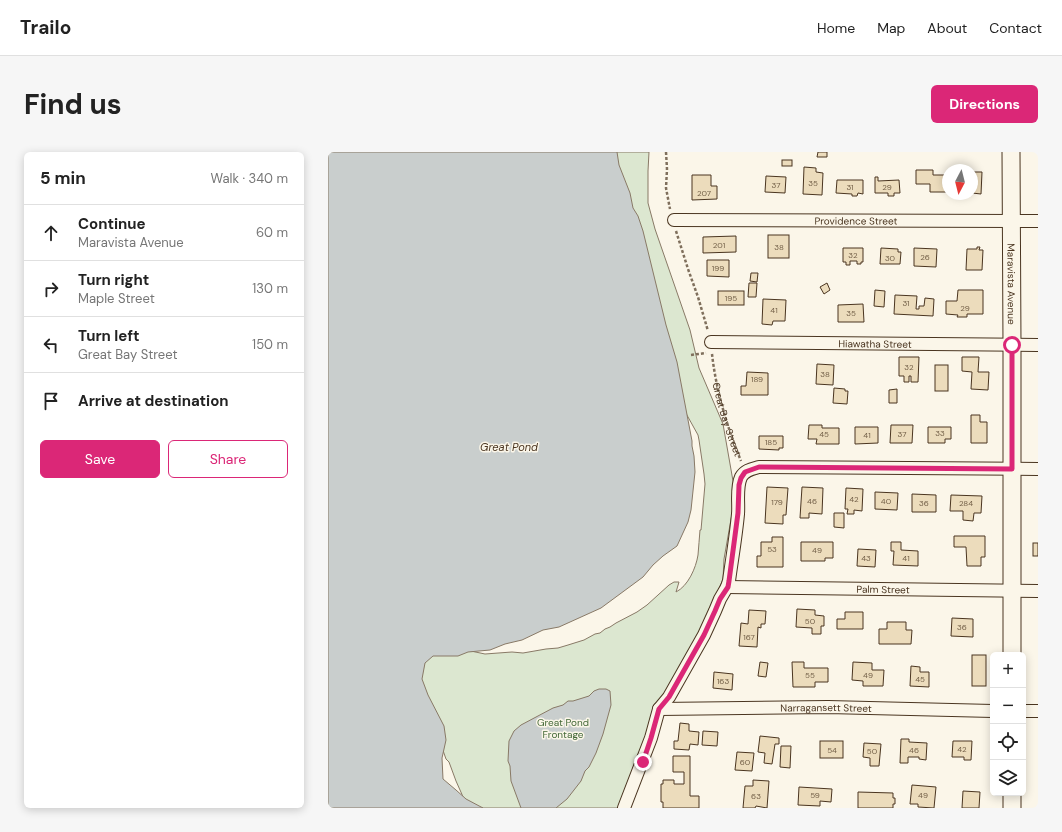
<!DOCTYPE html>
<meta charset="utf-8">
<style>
:root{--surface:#fff;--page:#f6f6f6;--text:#222;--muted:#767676;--line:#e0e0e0;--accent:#db2777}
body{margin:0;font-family:"DM Sans",sans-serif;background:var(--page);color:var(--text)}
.controls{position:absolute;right:12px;bottom:12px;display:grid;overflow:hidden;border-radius:6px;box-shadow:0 2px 10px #0003}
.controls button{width:36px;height:36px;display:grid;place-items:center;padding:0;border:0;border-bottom:1px solid var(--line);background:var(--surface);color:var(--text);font:20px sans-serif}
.compass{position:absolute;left:614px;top:12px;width:36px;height:36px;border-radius:50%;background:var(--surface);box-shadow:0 2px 10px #0003;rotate:187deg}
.stop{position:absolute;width:12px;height:12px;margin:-9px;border:3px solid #db2777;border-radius:50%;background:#fff}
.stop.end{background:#db2777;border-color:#fff;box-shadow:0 1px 4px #0008}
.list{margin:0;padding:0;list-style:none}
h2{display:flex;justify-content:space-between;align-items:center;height:52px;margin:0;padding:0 16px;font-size:17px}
h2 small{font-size:13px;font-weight:400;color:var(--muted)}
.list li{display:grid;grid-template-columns:26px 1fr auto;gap:12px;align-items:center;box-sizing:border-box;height:56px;padding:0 16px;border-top:1px solid var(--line)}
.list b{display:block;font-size:15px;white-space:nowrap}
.list p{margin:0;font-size:13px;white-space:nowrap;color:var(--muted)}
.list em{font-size:13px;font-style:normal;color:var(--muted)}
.actions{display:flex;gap:8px;padding:12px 16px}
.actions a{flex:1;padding:9px 0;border:1px solid var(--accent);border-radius:6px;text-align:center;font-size:14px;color:var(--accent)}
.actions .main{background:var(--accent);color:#fff}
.icon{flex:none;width:22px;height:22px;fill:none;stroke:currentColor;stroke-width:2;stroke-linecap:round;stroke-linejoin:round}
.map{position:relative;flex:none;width:710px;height:656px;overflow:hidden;border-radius:6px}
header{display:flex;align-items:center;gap:24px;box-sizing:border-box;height:56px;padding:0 20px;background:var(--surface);border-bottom:1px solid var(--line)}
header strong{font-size:19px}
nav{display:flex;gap:22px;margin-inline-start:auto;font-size:14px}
.intro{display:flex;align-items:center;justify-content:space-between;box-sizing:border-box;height:96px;padding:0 24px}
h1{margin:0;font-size:28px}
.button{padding:10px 18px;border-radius:6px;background:var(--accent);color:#fff;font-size:14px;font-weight:700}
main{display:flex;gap:24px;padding:0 24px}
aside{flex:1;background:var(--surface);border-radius:6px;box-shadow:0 2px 10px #0003}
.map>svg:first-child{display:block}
.green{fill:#dce7d0;stroke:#887966}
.water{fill:#c9cecd;stroke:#887966}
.building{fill:#ecdcbc;stroke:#4a3520}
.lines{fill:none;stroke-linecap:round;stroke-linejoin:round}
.street-casing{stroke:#4a3520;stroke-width:14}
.secondary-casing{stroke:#4a3520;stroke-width:19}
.path{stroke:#7f6f5c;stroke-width:2.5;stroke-dasharray:3 2;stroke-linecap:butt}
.street{stroke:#fbf6e9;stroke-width:12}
.secondary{stroke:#fbf6e9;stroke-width:17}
.route{stroke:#db2777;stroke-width:5}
.labels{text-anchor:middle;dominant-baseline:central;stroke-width:3;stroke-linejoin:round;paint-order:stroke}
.number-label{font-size:8px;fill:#725f47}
.street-label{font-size:10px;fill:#4a3520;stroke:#fbf6e9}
.park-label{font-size:10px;fill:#436837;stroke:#fbf6e9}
.water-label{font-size:11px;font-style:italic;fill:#4a3520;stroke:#fbf6e9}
</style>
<header>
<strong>Trailo</strong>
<nav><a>Home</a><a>Map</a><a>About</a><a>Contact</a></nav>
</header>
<div class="intro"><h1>Find us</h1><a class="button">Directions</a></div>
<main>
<aside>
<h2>5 min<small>Walk · 340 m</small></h2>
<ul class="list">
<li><svg class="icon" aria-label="ahead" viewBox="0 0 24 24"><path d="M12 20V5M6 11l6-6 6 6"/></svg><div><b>Continue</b><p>Maravista Avenue</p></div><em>60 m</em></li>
<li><svg class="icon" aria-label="right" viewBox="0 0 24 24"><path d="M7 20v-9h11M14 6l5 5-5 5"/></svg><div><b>Turn right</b><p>Maple Street</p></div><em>130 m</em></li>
<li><svg class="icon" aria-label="left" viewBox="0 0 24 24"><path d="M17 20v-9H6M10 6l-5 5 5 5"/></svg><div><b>Turn left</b><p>Great Bay Street</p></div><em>150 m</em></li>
<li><svg class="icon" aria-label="arrive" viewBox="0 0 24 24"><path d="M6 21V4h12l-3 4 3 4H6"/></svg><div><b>Arrive at destination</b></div></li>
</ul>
<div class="actions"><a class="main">Save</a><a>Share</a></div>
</aside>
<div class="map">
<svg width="710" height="656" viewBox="0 0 710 656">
<rect width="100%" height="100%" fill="#fbf6e9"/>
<path class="green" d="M282,0h39l-1,19v32l7,26 35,101 9,38 24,56 10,57v27l-9,51 -1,20 -27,64 -23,48 -51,117h-154l-12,-27 -7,-19 -3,-3 -35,-100 55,-9 19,4 27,-2 11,1 23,-4 12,-1 10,-3 16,-5 11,-6 5,-1 5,-4 5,-2 6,-4 21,-11 10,-7 22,-20 5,-3h5l-3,10c12,-6 20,-24 22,-37 1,-8 1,-17 2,-25h1l4,-46 -1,-10 -5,-34 -1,-5 -30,-54z"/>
<g class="water">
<path d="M0,0h289l2,13 11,28 3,15 5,8 5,15 23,94 11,37 15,79v5l2,10 1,16 -4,38 -3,12 -11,24 -14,10 -10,9 -10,12 -42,31 -42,19 -16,3 -21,10 -17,4 -15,6 -22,2 -10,4h-25l-8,7 -3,16 6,16 16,31 2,14 -4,18 1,21 13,11 10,9 17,9h-155z"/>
<path d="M271,537h7l4,2 1,14 -8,29 -7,19 -7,14 -4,4 -4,10 -14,18 -11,9h-35l-10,-27 -1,-15 -2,-5 1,-20 5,-10 7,-6 32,-17 10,-3 5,-4h5l16,-5 5,-5z"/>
</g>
<g class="building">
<path d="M490,0h9v5h-10z"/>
<rect x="454" y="8" width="10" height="6"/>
<path d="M476,15l12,1v4l7,1 -1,22 -19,-1z"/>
<path d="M588,18h17v5h15v17h-18v-8h-14z"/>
<path d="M644,20h10l-1,22 -9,-1z"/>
<path d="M364,23h19v11h6v13l-25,1z"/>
<path d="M438,24l20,1 -1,16 -20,-1z"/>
<path d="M547,25h3v4l21,-1 1,13h-6v3h-6v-3h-13z"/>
<path d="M509,28h26v14l-5,-1 -1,3h-5v-2l-16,-1z"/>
<rect x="440" y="83" width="21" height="23"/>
<path d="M408,84v16l-33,1v-16z"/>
<path d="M649,95h3l-1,3h4l-1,20h-16l1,-21h10z"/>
<path d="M515,96h20v14h-2v2h-4v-3h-7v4h-4v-3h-3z"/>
<path d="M553,96l17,1v3h3l-1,12h-20z"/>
<path d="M586,96l23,1 -1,18 -22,-1z"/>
<path d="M379,108h22v17l-22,-1z"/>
<path d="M423,121h7l-1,9 -7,-1z"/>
<path d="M421,131h8l-1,14h-8z"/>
<path d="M499,131l3,7 -6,4 -4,-7z"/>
<path d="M547,138l10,1 -1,16 -10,-1z"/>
<path d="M630,138h25v24h-16v3h-10l1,-2 -12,-1v-13h11z"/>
<rect x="390" y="139" width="26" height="14"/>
<path d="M567,143l22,1 -1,13h3v-3h5l1,-8 9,1 -1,17 -39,-2z"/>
<path d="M435,147l23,1 -1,21h-12l-1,4 -10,-1z"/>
<path d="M535,152l1,18h-26v-17z"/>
<path d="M571,205h20l-1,25h-7v-6h-2v6h-5v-6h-5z"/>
<path d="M634,205h17l-1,15h11l-1,18 -17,-1 1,-17 -10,-1z"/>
<path d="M489,212l17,1 -1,20 -17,-1z"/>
<rect x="607" y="213" width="13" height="26"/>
<path d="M419,220l21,1v22h-27v-9h5z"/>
<path d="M506,236l11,1v2h3l-1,13 -14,-1z"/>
<path d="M569,237v14h-8v-13z"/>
<path d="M643,263h9v7h7v21h-16z"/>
<path d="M481,273h13v3h17v16h-23l1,-5h-9z"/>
<path d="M563,273h22l-1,18h-22z"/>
<path d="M527,275h23v16l-23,1z"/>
<path d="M600,275h23v12h-6v4h-17z"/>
<path d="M431,284h24v12h-4v2l-20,-1z"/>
<path d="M439,335l21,1 -2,27h-3v9l-18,-1z"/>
<path d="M474,335l21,1 -1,26 -13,-1v5h-9z"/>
<path d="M518,336l17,1 -1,22 -8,-1v4h-7l1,-5h-3z"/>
<path d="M547,340l23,1 -1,17 -22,-1z"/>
<path d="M584,342l24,1v17h-24z"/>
<path d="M623,343l31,1 -1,17h-7l-1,8 -10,-1v-9h-13z"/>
<path d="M506,361h10v15l-10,-1z"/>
<path d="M626,384h31v21h-4v9h-14l-1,-19h-12z"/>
<path d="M444,385h11v30h-26v-11h4v-14h11z"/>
<path d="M473,390h32v16h-8v3h-24z"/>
<path d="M563,390h10v8l17,1v15l-25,-1 1,-14h-3z"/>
<rect x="705" y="391" width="5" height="13"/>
<path d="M530,397l18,1 -1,17 -18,-1z"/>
<path d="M469,457l18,1v5l9,1v10h-3v8h-9v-6l-16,-1z"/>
<path d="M421,458l17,1 -1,13h-4v4l-3,-1 -1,20 -18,-1 2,-23 7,1z"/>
<path d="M517,460h18v17h-26v-10h8z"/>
<path d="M624,466l21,1v18l-22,-1z"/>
<path d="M559,470h19v8h6l-1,14h-32v-15h8z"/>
<rect x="644" y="503" width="14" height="31"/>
<path d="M432,510l8,1 -2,14 -8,-1z"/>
<path d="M464,510h12v6h24v14h-13v5h-22z"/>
<path d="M525,510l19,1v7h12l-1,16h-20v-5l-11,-1z"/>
<path d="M583,514l9,1v5h9v15l-19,-1z"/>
<path d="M386,520l19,2 -1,16 -19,-2z"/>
<path d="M352,571l9,1v7l10,1 -1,13 -8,-1 -1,6 -15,-1v-8h4z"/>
<path d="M375,579l15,1 -1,14 -15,-1z"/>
<path d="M432,584l19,2v6h-4l-3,20 -8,-1 1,-10 -7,-1z"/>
<path d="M573,587h8v3l18,1 -1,17 -7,-1v-2h-11v6h-8z"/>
<rect x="492" y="589" width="23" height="17"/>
<path d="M625,589h19l-1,19h-7v-3h-12z"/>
<path d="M536,591l17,1 -2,22h-9v-8l-7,-1z"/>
<path d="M453,594h10l-1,22 -10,-1z"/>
<path d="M409,600l17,1 -2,18 -17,-1z"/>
<path d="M345,604h17v40h9v12h-36v-6h-2v-18h2v-4h11v4h10v-12h-11z"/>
<path d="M425,628l16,1 -2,27 -11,-2 -1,2h-12l2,-22h8z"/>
<path d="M584,633l24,2 -2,21 -16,-1v-3h-8z"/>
<path d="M471,635l33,2 -1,13 -11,-1v5l-22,-1z"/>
<path d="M635,639l17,1 -1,16h-17z"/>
<path d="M530,640l35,1v5h2v6h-2v4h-35z"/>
</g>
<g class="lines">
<g class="street-casing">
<g id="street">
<path id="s2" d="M346,68l364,1"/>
<path id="s3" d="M383,190l327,3"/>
<path id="s4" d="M399,435l311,4"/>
<path id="s5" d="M331,557l169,-2 165,4"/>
<path d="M695,559h15"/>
<path d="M296,656l27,-70 8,-29 10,-12 35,-62 11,-24 5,-12 7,-12 2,-6c3,-22 7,-45 9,-67 1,-11 -2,-26 3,-37 4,-7 11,-8 18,-10l279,2"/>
</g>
</g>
<g class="secondary-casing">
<g id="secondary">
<path id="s6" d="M683,0l1,193v310"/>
<path d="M684,656v-15"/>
</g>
</g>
<g class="path">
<path d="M338,0l1,17 -1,19 4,21"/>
<path d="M348,79l12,38 10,28 10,34"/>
<path id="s1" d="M384,202c4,36 15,73 29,107"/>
<path d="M363,203l15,-2"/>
</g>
<use href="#street" class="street"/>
<use href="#secondary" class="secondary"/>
</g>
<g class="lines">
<path class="route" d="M315,610l8,-24 8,-29 10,-12 35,-62 11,-24 5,-12 8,-12 1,-6 9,-68 1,-28 2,-7 4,-6 14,-5 253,2v-124"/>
</g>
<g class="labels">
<g class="number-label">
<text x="485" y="31">35</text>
<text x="448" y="33">37</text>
<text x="522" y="35">31</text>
<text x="559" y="35">29</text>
<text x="376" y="41">207</text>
<text x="391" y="93">201</text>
<text x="451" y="95">38</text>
<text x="525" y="103">32</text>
<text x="597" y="105">26</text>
<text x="562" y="106">30</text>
<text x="390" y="116">199</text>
<text x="403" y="146">195</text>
<text x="578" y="151">31</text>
<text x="637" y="156">29</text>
<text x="446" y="158">41</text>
<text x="523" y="161">35</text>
<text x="581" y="215">32</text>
<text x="497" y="222">38</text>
<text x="429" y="227">189</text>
<text x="612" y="281">33</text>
<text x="496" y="282">45</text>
<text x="574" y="282">37</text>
<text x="539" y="283">41</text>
<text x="443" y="290">185</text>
<text x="526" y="347">42</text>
<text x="484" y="349">46</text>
<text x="558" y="349">40</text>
<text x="449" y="350">179</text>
<text x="596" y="351">36</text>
<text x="638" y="351">284</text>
<text x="444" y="397">53</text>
<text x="489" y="398">49</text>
<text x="538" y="406">43</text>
<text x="578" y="406">41</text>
<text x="482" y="469">50</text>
<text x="634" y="475">36</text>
<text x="421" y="485">167</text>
<text x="482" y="523">55</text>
<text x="540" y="523">49</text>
<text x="592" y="527">45</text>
<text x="395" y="529">163</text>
<text x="634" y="597">42</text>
<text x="504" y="598">54</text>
<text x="586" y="598">46</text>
<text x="544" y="599">50</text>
<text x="417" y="610">60</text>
<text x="487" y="643">59</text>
<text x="595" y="643">49</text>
<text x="428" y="644">63</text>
</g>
<g class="street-label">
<text stroke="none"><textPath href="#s2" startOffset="182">Providence Street</textPath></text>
<text stroke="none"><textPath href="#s6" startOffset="132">Maravista Avenue</textPath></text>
<text stroke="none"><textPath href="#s3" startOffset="164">Hiawatha Street</textPath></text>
<text stroke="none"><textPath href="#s1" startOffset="67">Great Bay Street</textPath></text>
<text stroke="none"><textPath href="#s4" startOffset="156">Palm Street</textPath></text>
<text stroke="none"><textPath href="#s5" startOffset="167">Narragansett Street</textPath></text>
</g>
<g class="park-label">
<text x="235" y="570">Great Pond<tspan x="235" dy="12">Frontage</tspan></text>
</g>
<g class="water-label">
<text x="181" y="295">Great Pond</text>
</g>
</g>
</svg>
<div class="controls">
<button>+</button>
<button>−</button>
<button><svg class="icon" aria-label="locate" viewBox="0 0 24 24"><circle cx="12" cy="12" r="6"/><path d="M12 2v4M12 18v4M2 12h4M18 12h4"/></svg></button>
<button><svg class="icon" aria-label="layers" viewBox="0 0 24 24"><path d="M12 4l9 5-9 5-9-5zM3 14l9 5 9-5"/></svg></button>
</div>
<svg class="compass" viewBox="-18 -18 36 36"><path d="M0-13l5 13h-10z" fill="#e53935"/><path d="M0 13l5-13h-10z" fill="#767676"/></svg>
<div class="stop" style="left:684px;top:193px"></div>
<div class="stop end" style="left:315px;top:610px"></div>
</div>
</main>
